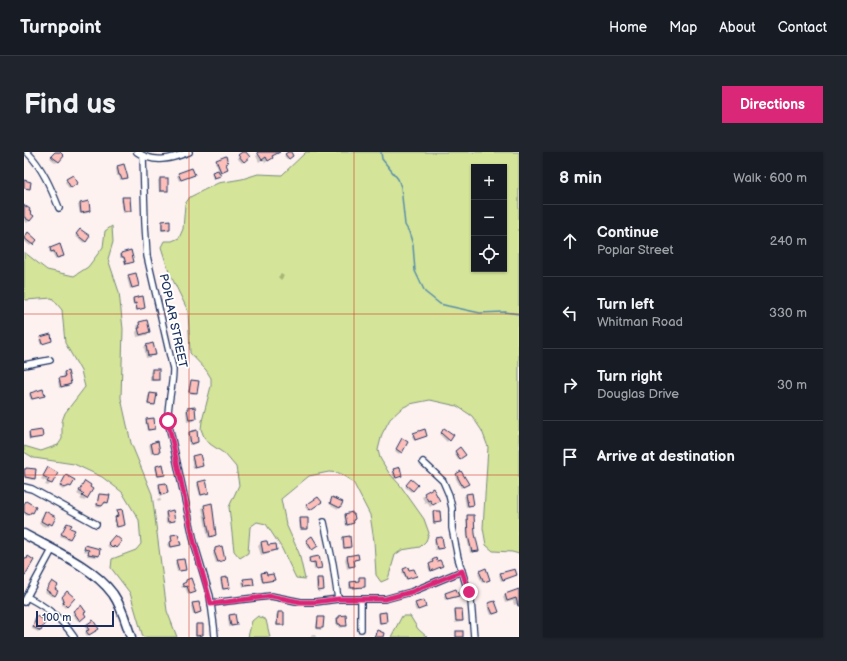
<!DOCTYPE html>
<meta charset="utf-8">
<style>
:root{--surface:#171b24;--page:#20242c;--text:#f1f3f6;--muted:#9ea1a6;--line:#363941;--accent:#db2777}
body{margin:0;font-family:"Balsamiq Sans",sans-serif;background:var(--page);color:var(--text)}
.controls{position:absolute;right:12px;top:12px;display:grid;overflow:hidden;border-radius:0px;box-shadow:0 1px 3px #0004}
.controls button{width:36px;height:36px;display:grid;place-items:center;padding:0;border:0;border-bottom:1px solid var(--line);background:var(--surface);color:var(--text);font:20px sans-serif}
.scale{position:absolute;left:12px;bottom:10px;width:78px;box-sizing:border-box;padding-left:4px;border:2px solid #1b2f5e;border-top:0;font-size:11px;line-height:14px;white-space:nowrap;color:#1b2f5e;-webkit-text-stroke:3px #fff;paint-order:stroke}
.stop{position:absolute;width:12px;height:12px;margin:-9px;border:3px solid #db2777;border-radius:50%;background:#fff}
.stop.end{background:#db2777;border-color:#fff;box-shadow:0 1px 4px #0008}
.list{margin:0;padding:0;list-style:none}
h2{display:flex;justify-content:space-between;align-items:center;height:52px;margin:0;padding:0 16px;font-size:17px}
h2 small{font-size:13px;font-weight:400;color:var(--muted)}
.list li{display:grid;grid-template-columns:26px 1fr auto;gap:12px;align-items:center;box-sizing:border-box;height:72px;padding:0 16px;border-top:1px solid var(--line)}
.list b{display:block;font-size:15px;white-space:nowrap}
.list p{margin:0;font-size:13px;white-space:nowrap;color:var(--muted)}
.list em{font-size:13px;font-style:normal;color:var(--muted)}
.icon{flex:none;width:22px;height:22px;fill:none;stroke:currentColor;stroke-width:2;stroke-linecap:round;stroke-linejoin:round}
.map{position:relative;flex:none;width:495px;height:485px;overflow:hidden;border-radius:0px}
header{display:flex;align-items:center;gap:24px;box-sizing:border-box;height:56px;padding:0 20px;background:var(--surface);border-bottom:1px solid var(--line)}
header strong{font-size:19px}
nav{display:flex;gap:22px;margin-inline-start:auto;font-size:14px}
.intro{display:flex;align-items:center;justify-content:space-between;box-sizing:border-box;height:96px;padding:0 24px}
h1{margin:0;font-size:28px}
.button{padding:10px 18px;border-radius:0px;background:var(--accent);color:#fff;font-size:14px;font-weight:700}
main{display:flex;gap:24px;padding:0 24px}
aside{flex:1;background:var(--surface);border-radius:0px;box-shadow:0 1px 3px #0004}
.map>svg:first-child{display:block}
.green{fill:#d4e498;stroke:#788a7b;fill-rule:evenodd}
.shadow{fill:#0003}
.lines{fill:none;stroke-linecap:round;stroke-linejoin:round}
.stream{stroke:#578eaa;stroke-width:1.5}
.building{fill:#fcbfba;stroke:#1b2f5e}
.street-casing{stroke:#1b2f5e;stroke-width:8}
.secondary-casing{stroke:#1b2f5e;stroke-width:11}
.street{stroke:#fff;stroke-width:5.5}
.secondary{stroke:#fff;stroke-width:8}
.route{stroke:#db2777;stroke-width:5}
.grid{fill:none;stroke:#c8321e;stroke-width:1;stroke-opacity:0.55}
.labels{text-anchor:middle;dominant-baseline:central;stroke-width:4;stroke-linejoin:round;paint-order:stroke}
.street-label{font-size:12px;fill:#1b2f5e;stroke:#fff}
</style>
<header>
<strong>Turnpoint</strong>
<nav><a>Home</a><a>Map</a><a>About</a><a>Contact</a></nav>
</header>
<div class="intro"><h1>Find us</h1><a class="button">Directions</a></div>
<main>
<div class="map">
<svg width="495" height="485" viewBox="0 0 495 485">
<rect width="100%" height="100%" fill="#fef2f1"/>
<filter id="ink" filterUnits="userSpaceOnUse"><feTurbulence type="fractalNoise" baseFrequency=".025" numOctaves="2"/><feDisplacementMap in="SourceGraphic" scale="8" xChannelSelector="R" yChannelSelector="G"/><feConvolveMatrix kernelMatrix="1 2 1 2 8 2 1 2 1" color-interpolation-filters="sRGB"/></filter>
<g filter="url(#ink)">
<g class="green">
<path d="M282,0h213v402l-7,-2 -19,-1 -7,-6 -3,-17 5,-81 -6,-16 -10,-15 -15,-10 -27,-6 -20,4 -8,4 -12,11 -8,15 -4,16 2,8 9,15 11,12 24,34 5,14 -3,8 -6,6 -18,3 -7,5 -7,24 -7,3 -5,-7 -2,-34 -4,-26 -17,-33 -14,-9 -10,-1 -20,4 -28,23 5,25 13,29 6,26 -9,-1 -15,-31 -15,-23 -9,-2 -7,5 -2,26 -8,5 -6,-7 -5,-44 10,-22 -3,-18 -11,-13 -15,-10 -6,-7 -3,-8 1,-8 9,-35v-8l-5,-8 -16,-17 -2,-42 -19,-39 -8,-25 3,-6h8l7,-3 4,-9 2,-25 5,-7 28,-14 24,-4 16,-5 24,1zM450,15h30v102h-30z"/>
<path d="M88,74l1,16 -5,17 11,33 4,37 -2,69 10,45 21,51 15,117 10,26h-34l-13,-44 -19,-25 1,-9 24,-9 5,-6 -2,-24 -17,-28 -20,-15 -28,-13 -40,-6 -10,-6v-6l17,5 17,-6 4,-6v-18l3,-8 20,-26 -4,-16 -16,-28 -3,-33 -10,-12 -26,2 -2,-1v-47l23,18 27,6 14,-9 15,-20 2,-16z"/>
<path d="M234,464l8,4 4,17h-22l4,-16z"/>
<path d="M378,464h8l8,13 9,8h-36z"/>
</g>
<g class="shadow">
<path d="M32,0h2l5,4 -7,7 -6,-5z"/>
<path d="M219,0l6,5 -7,6 -5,-5z"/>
<path d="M237,0h13l1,2 -6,6 -4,3 -2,-4 -4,3 -3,-6z"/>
<path d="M265,0l1,5 -3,2 -3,-3z"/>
<path d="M193,8l8,5 1,4 -8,4 1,3 -1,1 -5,2 -2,-5 8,-3 -4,-9z"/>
<path d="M93,15l10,11 -2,1 -5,1 -1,-4h-2l-1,-7z"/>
<path d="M155,22l15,1 -15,6 -2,-5z"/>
<path d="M48,24l3,9 -6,4 -4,-7z"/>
<path d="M136,27l7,11 -2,2h-6l-1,-12z"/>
<path d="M99,46l7,13 -2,1 -5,1 -2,-13z"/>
<path d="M56,52l9,7 -1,2 -8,1 -2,-9z"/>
<path d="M0,54l6,14 -3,3 -3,-2z"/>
<path d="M138,70l7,7 -1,2h-7v-8z"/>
<path d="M54,79l7,10 -1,2 -9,-7z"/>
<path d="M4,82l8,6 -6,6 -6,-5v-3z"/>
<path d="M26,97l13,6 -8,4 -3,-7 -2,1 -1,-3z"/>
<path d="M97,101l12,9 -8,3 -2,-7h-3v-3z"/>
<path d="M257,122l3,2 -3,4 -3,-3z"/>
<path d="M105,124l9,10 -2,1 -6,2 -3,-11z"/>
<path d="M109,147l11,9 -2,1 -6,2 -1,-7 -2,1 -1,-5z"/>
<path d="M115,171l10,9 -2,3 -10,2 -1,-5 2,-2 -1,-4z"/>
<path d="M17,186l10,2 -10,5 -2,-5z"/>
<path d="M128,193l2,10 -8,3 -2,-11z"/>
<path d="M128,218h6v10l-2,1h-6v-9z"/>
<path d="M41,221l5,11 -1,2 -10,2 -1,-7 6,-3 -1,-4z"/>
<path d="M168,229l4,11 -2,2 -6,-1 2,-10z"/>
<path d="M7,241l13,2 -13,5 -2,-5z"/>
<path d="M126,242l4,10 -2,2 -5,-1 1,-9z"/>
<path d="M163,257l8,10 -1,2 -7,1 -1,-11z"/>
<path d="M123,268l7,9 -2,1 -5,1 -2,-10z"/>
<path d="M419,279l9,4 -5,7 -7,-7z"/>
<path d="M6,281l12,3 -2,2 -11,2 -1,-5z"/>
<path d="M165,281l8,9 -1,2 -7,1 -1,-11z"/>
<path d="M390,282l12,2 -12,5 -2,-5z"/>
<path d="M378,288l-1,12 -2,2 -4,-3z"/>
<path d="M127,291l8,8 -2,2 -6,1 -2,-9z"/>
<path d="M436,296l3,8 -5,4 -4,-7z"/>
<path d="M169,305l8,9 -1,1 -7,2 -2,-10z"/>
<path d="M133,315l7,7 -1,2 -6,1 -2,-9z"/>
<path d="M24,317l3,14 -3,3 -3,-1 2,-3 -6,-3z"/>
<path d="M0,318h1l9,8 -1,2 -9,-2z"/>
<path d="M370,318l7,6 -2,1 -5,2 -2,-8z"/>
<path d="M437,320l5,13 -5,3 -6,-11z"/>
<path d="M41,326l9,2 -6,8 -2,-1 -3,3 -4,-3z"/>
<path d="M387,329l5,4 -5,7 -6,-5z"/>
<path d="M61,330l2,17 -3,2 -4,-2 2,-2 -5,-3z"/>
<path d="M174,331l10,10 -2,1 -6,2 -3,-11z"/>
<path d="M136,333l7,8 -2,2 -5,1 -2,-9z"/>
<path d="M409,338l6,11 -9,6 -3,-5 -2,1 -3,-6z"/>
<path d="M447,342l2,11 -2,1 -5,1 -2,-11z"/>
<path d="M76,343l7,8 -2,1h-2l-3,4 -4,-1 2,-11z"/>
<path d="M136,346l1,3 -3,1 -1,-3z"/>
<path d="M308,346l8,9 -2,2 -9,-5z"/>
<path d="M187,352l4,31 -7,3 -6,-30z"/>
<path d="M295,352l-11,7 -3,-4 2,-1z"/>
<path d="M0,353l11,3 -5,6h-1l-2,2 -3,-2z"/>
<path d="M93,359l7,13 -9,4 -1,-8 2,-2v-5z"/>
<path d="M21,360l6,12 -3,3 -2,-1 -1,1 -6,-3 2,-5h-1z"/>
<path d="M410,360l6,10 -2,1 -5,1 -1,-10z"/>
<path d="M142,361l8,7 -2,2 -6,1 -1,-9z"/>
<path d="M322,362l8,5 -3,6 -5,1 -2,-10z"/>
<path d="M444,364l10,35 -8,2 -3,-15 -1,-20z"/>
<path d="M277,367l6,9 -2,2h-5l-1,-9z"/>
<path d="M43,372l2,4v10l-1,2 -8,-4z"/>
<path d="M91,384l6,5 -7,8 -2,-2 -2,2 -3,-4z"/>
<path d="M147,384l9,9 -2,1 -9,2 -1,-4 3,-2 -1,-4z"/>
<path d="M288,386l3,9 -5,3 -5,-7z"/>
<path d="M320,386l6,9 -1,2h-6l-1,-9z"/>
<path d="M411,387l8,8 -2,2 -6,1 -1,-9z"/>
<path d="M243,390l1,4 8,4 -3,2 -12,3 -3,-9 3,-3z"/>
<path d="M62,394l12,9 -2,2 -9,-1 1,-4 -5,-1z"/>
<path d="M191,397l9,11 -2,2 -6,1 -3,-9z"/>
<path d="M333,403l1,3 -5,3 1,5 -7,3 -2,-10 2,-2z"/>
<path d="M294,405l3,11 -7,2 -1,-7 -4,1 -1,-3 2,-2z"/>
<path d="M153,409l8,8 -2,2 -6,1 -2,-9z"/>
<path d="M409,409l9,5 -12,6 -2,-5 4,-3 -1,-2z"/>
<path d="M380,418l12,5 -10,5 -4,-8z"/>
<path d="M462,418l3,10 -7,3 -4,-9z"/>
<path d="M238,421l4,3 8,4 -2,1 -10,2 -2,-8z"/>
<path d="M477,422l14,1 -14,6 -2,-6z"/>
<path d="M335,426l5,9 -2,1 -13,1v-5l2,-1 7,-1z"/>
<path d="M198,427l7,9 -2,1 -5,1 -2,-10z"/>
<path d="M293,427l6,10 -7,1v-9z"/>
<path d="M220,428l9,4 -1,2 -9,1 -1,-5z"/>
<path d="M162,429l8,11 -6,3 -3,-8 -3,1 -1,-2 4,-2z"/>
<path d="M27,432l3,5v6l-2,2 -7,-5z"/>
<path d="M495,438v12l-1,2 -4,1 -1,-4 -8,2 -2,-6 3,-2z"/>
<path d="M432,439l2,5 -2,1 -11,3 -1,-4 1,-2z"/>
<path d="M43,441l7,5 -9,10 -3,-3 1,-4 -2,-2z"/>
<path d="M169,452l7,8 -2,2 -5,1 -2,-9z"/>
<path d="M392,452l9,3 -9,4 -2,-5z"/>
<path d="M465,452l9,8 -2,2 -5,1 -4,-10z"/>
<path d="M57,455l2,10 -5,4 -6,-7z"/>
<path d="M431,458l7,11 -1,1 -6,1 -1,-11z"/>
<path d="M254,461l5,12 -2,1h-5v-11z"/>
<path d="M356,462l5,8 -1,1 -5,1 -1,-9z"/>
<path d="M205,464l7,9 -2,1 -5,1 -1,-9z"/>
<path d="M12,465l4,13 -2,2 -6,-3 2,-6 -1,-1z"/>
<path d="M315,465l7,9 -2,1 -5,1v-3l-3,1v-6z"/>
<path d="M294,466h5l-1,10 -1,2 -5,-1 1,-9z"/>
<path d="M172,473l6,10 -2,2h-5v-10z"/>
<path d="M63,474l9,5 -9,5 -2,-3 2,-2 -2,-4z"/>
<path d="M288,482l4,2v1h-6z"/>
</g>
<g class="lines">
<path class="stream" d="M357,0l1,7 16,20 3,8 4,38 4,7 4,13 2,26 10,21 15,12 8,2 32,7 25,-1 14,2"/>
</g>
<g class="building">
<path d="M31,0h5l4,4 -5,6 -8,-6z"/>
<path d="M218,0h4l4,5 -6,5 -6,-7z"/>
<path d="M233,0h23l-8,4 1,2 -5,3 -2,-4 -4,3z"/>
<path d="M264,0h3l2,4 -4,3 -4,-5z"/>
<path d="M202,4l2,7 -2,1 2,5 -7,3 -5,-12z"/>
<path d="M100,12l4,14 -6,1 -2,-4h-1l-2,-9z"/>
<path d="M168,16l3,7 -14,5 -3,-7z"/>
<path d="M194,18l3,6 -7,2 -2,-6z"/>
<path d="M49,23l5,8 -7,5 -5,-9z"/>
<rect x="136" y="26" width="8" height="13"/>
<path d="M0,28l7,2 -1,7 -6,-1z"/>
<path d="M98,45h8l1,14h-7z"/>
<path d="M65,49l1,10 -9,2 -1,-10z"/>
<path d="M0,53l6,4 -1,2 2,1 -1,1 4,3 -4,5 -6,-4z"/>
<path d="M146,68v9l-8,1v-9z"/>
<path d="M56,77l10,7 -4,6 -10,-8z"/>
<path d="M4,80l9,8 -4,5 -9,-7z"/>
<path d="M36,92l4,12 -7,2 -3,-7 -3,1 -1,-4z"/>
<path d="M107,98l3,12 -8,2 -2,-7h-2l-1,-4z"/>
<path d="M112,121l3,13 -7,2 -4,-13z"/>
<path d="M119,144l2,12 -8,2 -1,-7 -2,1 -1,-6z"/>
<path d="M123,168l3,12 -10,3 -2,-7h2l-1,-6z"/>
<path d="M27,182l1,7 -10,3 -2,-7z"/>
<path d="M129,191l3,12 -8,1 -2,-11z"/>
<rect x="128" y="217" width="7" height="11"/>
<path d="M44,219l3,13 -10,3 -2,-9 6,-1 -1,-5z"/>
<path d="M167,228l8,1 -2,12 -8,-1z"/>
<path d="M19,237l2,7 -13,3 -2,-6z"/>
<path d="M126,241l7,1 -2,11 -7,-1z"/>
<path d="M171,255l1,12 -7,1 -2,-12z"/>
<path d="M130,266l1,11 -7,1 -2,-11z"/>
<path d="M420,276l10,7 -4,6 -9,-8z"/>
<path d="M401,277l2,7 -12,4 -2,-7z"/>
<path d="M18,278l1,7 -13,2 -1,-7z"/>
<path d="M173,278l1,12 -7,2 -2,-12z"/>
<path d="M378,286l6,4 -6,11 -6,-4z"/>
<path d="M134,289l2,11 -7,1 -2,-10z"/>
<path d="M436,295l6,8 -6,4 -5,-8z"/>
<path d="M176,302l3,12 -8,2 -3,-12z"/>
<path d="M139,312l2,11 -7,1 -2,-10z"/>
<path d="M24,315l10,6 -6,11 -5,-2 2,-3 -6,-3z"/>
<path d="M376,315l2,9 -6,2 -3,-9z"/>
<path d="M2,316l10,1 -1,10 -10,-2 -1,-8h2z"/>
<path d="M437,319l8,13 -6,3 -7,-13z"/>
<path d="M42,323l9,5 -4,7 -2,-1 -4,2 -5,-2z"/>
<path d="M387,327l7,6 -5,6 -7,-6z"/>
<path d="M182,328l3,13 -8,2 -3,-13z"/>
<path d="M61,329l6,4 -1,2 3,2 -6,10 -5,-3 2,-2 -5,-3z"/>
<path d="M142,331l2,10 -7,2 -2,-11z"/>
<path d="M409,336l7,13 -7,4 -3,-5 -2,1 -4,-8z"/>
<path d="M448,341l2,12 -6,1 -2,-12z"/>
<path d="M75,342l11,1 -2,8 -3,-1 -3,4 -5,-1z"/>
<path d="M294,345l4,5 -12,8 -4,-5z"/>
<path d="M308,345l11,5 -3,6 -10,-5z"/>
<path d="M2,349l10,6 -3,6 -2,-1 -2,3 -5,-3v-8z"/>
<path d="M188,351l4,32 -6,2 -6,-32z"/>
<path d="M98,357l3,16 -8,2 -2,-10 3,-1 -1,-6z"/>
<path d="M149,358l2,11 -7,1 -2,-10z"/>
<path d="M21,359l11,6 -4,8 -3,-2 -1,2 -7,-4z"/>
<path d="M409,359h7l1,11 -7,1z"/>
<path d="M328,360v2h2l1,5 -2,1 1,3 -7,2 -2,-11z"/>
<path d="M443,363h7l1,19 4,17 -7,1 -4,-16z"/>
<path d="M276,366h8v11h-7z"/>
<path d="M43,371l5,2 -2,3 5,2 -5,9 -9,-5z"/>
<path d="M154,382l3,11 -10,2 -1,-5 2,-1 -1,-6z"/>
<path d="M91,383l7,6 -6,7 -2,-2 -1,2 -5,-5z"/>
<path d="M288,384l6,10 -6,4 -6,-10z"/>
<path d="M326,384l1,11 -7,1 -1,-11z"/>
<path d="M418,385l2,11 -7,1 -2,-11z"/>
<path d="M241,389h2l1,4 8,-1 1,6 -14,3 -2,-11z"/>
<path d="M61,393l15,4 -1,7 -11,-2 1,-4 -5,-1z"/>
<path d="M198,394l3,14 -7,2 -4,-11h1v-3z"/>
<path d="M334,402l1,5 -5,1 1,6 -6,1 -2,-11z"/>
<path d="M4,404l6,4 -10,17v-20l3,2z"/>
<path d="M295,404l3,12 -6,1 -1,-7 -5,1 -1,-5z"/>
<path d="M412,406l1,3 3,-1 3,6 -12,5 -2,-7 4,-2 -1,-2z"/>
<path d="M160,407l2,11 -7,1 -3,-11z"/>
<path d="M384,415l1,3 5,-1 3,7 -10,3 -4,-10z"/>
<path d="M462,416l4,12 -6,2 -5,-11z"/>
<path d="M491,417l2,6 -14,5 -3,-7z"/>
<path d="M242,420l1,3 6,-1 2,6 -12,2 -2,-9z"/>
<path d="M204,425l2,11 -7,1 -2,-11z"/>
<path d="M335,425h6v10l-14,1 -1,-6 9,-1z"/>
<path d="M167,426l5,14 -6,2 -3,-8 -3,1 -2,-3 4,-2v-2z"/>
<path d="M229,426l1,7 -9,1 -2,-7z"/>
<path d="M293,426h6l1,12 -6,1z"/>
<path d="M28,429l6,4 -3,4 3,2 -3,5 -9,-6z"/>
<path d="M432,437l3,7 -12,3 -2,-6z"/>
<path d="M495,437v17h-1l-2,-8 -9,3 -2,-7z"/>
<path d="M43,439l8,7 -8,9 -4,-4 1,-3 -2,-3z"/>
<path d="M400,448l2,7 -8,3 -3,-7z"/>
<path d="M471,449l4,11 -6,2 -5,-11z"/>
<path d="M175,450l2,10 -6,2 -3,-11z"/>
<path d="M57,453l5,7 -2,1 2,3 -6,5 -7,-10z"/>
<path d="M431,457h7l1,12h-7z"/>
<path d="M254,460h6v13h-7z"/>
<path d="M362,460l1,10 -7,1 -1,-10z"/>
<path d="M211,462l2,11 -6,1 -2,-11z"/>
<path d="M322,463l1,11h-6l-1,-2h-2l-1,-6h2v-2z"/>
<path d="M12,464l7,3v2l2,1 -4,9 -8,-4z"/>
<path d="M294,465h6l-1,11h-6z"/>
<path d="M69,468l6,9 -10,6 -3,-4 3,-1 -3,-5z"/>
<path d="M172,472h7v11l-7,1z"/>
<path d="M353,478l7,3 -1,4h-9z"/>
<rect x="432" y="479" width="7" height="6"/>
</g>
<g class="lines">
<g class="street-casing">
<g id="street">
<path d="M3,0c15,15 24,36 32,56"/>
<path d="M113,0c17,12 34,7 52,0"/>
<path d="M119,4l2,67 2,33 26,113c0,18 -6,35 -5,52l27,125 15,50 4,30 1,11"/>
<path d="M0,213l26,-5"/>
<path d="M399,310l20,19 6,14 3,13v20l6,30 13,43 3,36"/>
<path d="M0,335l8,2 64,35"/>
<path d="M300,370l9,42 5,35"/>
<path d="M3,445c21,11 33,20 47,40"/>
<path d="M337,448v29"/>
<path d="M0,450l28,-52"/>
<path d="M187,451l60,-7 30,6h14l23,-3h47l26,-7 51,-21"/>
</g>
</g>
<g class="secondary-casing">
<path id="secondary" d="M0,382c29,16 69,33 89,60 9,13 13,29 18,43"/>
</g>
<use href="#street" class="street"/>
<use href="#secondary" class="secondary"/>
</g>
</g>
<g class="lines" filter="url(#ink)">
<path class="route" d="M144,269l27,125 16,58 60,-8 30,6h14l23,-3h47l26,-7 51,-21 7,21"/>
</g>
<path class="grid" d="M165,0v485M330,0v485M0,162h495M0,323h495"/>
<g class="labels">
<g class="street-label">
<text transform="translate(149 169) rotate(78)">POPLAR STREET</text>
</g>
</g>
</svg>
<div class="controls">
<button>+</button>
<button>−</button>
<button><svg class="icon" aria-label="locate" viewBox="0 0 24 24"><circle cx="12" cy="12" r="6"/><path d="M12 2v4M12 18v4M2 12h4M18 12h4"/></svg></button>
</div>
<div class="scale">100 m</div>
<div class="stop" style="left:144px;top:269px"></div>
<div class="stop end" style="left:445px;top:440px"></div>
</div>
<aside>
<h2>8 min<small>Walk · 600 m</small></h2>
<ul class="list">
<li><svg class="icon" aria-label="ahead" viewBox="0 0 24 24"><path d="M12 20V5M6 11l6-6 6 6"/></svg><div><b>Continue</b><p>Poplar Street</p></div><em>240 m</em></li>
<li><svg class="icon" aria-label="left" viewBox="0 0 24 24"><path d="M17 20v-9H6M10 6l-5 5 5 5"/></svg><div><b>Turn left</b><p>Whitman Road</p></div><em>330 m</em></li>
<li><svg class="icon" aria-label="right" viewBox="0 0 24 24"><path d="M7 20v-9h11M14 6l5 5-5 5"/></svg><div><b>Turn right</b><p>Douglas Drive</p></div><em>30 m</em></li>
<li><svg class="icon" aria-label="arrive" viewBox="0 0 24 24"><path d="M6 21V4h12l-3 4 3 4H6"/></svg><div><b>Arrive at destination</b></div></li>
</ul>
</aside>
</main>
